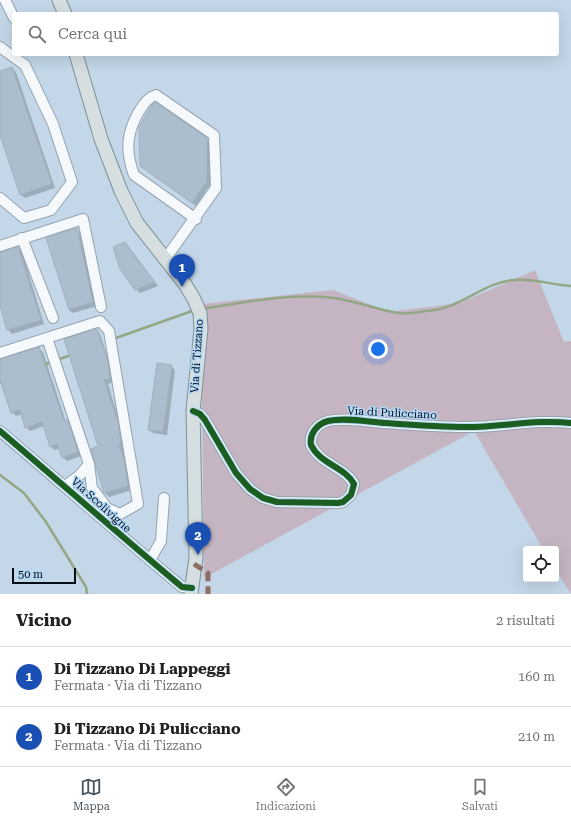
<!DOCTYPE html>
<html lang="it">
<meta charset="utf-8">
<style>
:root{--surface:#fff;--page:#f6f6f6;--text:#202124;--muted:#757577;--line:#e0e0e0;--accent:#465460}
body{margin:0;font-family:"Roboto Serif",serif;background:var(--page);color:var(--text)}
.controls{position:absolute;right:12px;bottom:12px;display:grid;overflow:hidden;border-radius:4px;box-shadow:0 4px 16px #0002}
.controls button{width:36px;height:36px;display:grid;place-items:center;padding:0;border:0;border-bottom:1px solid var(--line);background:var(--surface);color:var(--text);font:20px sans-serif}
.scale{position:absolute;left:12px;bottom:10px;width:64px;box-sizing:border-box;padding-left:4px;border:2px solid #030d17;border-top:0;font-size:11px;line-height:14px;white-space:nowrap;color:#030d17;-webkit-text-stroke:3px #b4d8f7;paint-order:stroke}
.you{position:absolute;left:378px;top:349px;width:14px;height:14px;margin:-10px;border:3px solid #fff;border-radius:50%;background:#1a73e8;box-shadow:0 0 0 6px #1a73e833}
.badge{display:grid;place-items:center;width:26px;height:26px;border-radius:50%;background:var(--accent);color:#fff;font-size:13px;font-weight:700}
.pin{position:absolute;translate:-50% -33px;filter:drop-shadow(0 1px 2px #0008)}
.pin::after{content:'';position:absolute;top:21px;width:14px;height:12px;background:inherit;clip-path:polygon(0 0,100% 0,50% 100%)}
.list{margin:0;padding:0;list-style:none}
h2{display:flex;justify-content:space-between;align-items:center;height:52px;margin:0;padding:0 16px;font-size:17px}
h2 small{font-size:13px;font-weight:400;color:var(--muted)}
.list li{display:grid;grid-template-columns:26px 1fr auto;gap:12px;align-items:center;box-sizing:border-box;height:60px;padding:0 16px;border-top:1px solid var(--line)}
.list b{display:block;font-size:15px;white-space:nowrap}
.list p{margin:0;font-size:13px;white-space:nowrap;color:var(--muted)}
.list em{font-size:13px;font-style:normal;color:var(--muted)}
.icon{flex:none;width:22px;height:22px;fill:none;stroke:currentColor;stroke-width:2;stroke-linecap:round;stroke-linejoin:round}
.map{position:relative;flex:none;width:571px;height:594px;overflow:hidden}
.search{position:absolute;background:var(--surface);box-shadow:0 4px 16px #0002;left:12px;right:12px;top:12px;height:44px;display:flex;align-items:center;gap:10px;box-sizing:border-box;padding:0 14px;border-radius:4px;color:var(--muted);font-size:15px}
.sheet{height:172px;background:var(--surface)}
nav{display:flex;justify-content:space-around;align-items:center;box-sizing:border-box;height:56px;border-top:1px solid var(--line);background:var(--surface);font-size:11px;color:var(--muted)}
nav a{display:grid;justify-items:center;gap:2px}
nav .on{color:var(--accent)}
.map>svg:first-child{display:block}
.green{fill:#c5b5c2}
.shadow{fill:#0003}
.lines{fill:none;stroke-linecap:round;stroke-linejoin:round}
.stream{stroke:#93a785;stroke-width:2.5}
.building{fill:#acbecd;stroke:#a1b0be}
.minor-casing{stroke:#94a3b0;stroke-width:12}
.major-casing{stroke:#7c9198;stroke-width:15}
.minor{stroke:#f6f9fc;stroke-width:10}
.major{stroke:#d6dfe0;stroke-width:13}
.quiet{stroke:#8d6e63;stroke-width:5;stroke-dasharray:10 5;stroke-linecap:butt}
.cycleway-casing{stroke:#b4d8f7;stroke-width:8}
.cycleway{stroke:#1b5e20;stroke-width:6}
.labels{text-anchor:middle;dominant-baseline:central;stroke-width:3;stroke-linejoin:round;paint-order:stroke}
.street-label{font-size:11px;fill:#030d17;stroke:#b4d8f7}
</style>
<div class="map">
<svg width="571" height="594" viewBox="0 0 571 594">
<rect width="100%" height="100%" fill="#c3d7e8"/>
<path class="green" d="M535,270l29,72 7,-1v253l-15,-23v-22h-13l-69,-118 -270,147 -3,-274 132,-14 56,22 71,-9z"/>
<g class="shadow">
<path d="M12,68l4,4 39,116 -30,10 -4,-3 -21,-63v-60z"/>
<path d="M206,139l4,4v42l-14,21 -55,-40z"/>
<path d="M76,229l4,4 17,73 -24,7 -4,-3z"/>
<path d="M125,243l4,4 29,39 -18,7 -4,-4z"/>
<path d="M18,248l4,4 22,72 -32,10 -4,-4 -8,-27v-50z"/>
<path d="M97,330l3,4 11,33 3,15 -6,2 13,43 3,20h-2l6,18 4,25 -23,7 -4,-4 -13,-44 7,-2z"/>
<path d="M39,348l4,4 23,70 5,3 10,31 -14,5 -4,-4 -3,-9 -6,2 -4,-4 -6,-20 -14,5 -4,-4 -4,-13 -6,2 -4,-4 -10,-28h-2v-23z"/>
<path d="M171,366l4,4 -8,65 -14,-2 -4,-3z"/>
</g>
<g class="lines">
<g class="stream">
<path d="M202,309c45,-7 87,-16 132,-11 22,3 43,12 65,15 9,1 19,-1 27,-2 34,-1 57,-29 88,-31 19,-2 38,5 57,6"/>
<path d="M113,339l82,-29"/>
<path d="M57,360l14,-5"/>
<path d="M42,365l10,-3"/>
<path d="M0,475l24,18 22,29 40,65 1,7"/>
</g>
</g>
<g class="building">
<path d="M12,67l40,117 -32,11 -20,-60v-64z"/>
<path d="M155,102l52,36v43l-15,22 -52,-37 -1,-39 12,-21z"/>
<path d="M77,228l16,74 -24,8 -23,-72z"/>
<path d="M125,242l12,17 18,23 -20,8 -15,-21 -7,-22z"/>
<path d="M18,247l23,73 -34,10 -7,-24v-54z"/>
<path d="M97,329l11,33 2,16 -6,2 14,42 3,21 -2,1 5,16 4,26 -24,7 -13,-44 7,-3 -34,-107z"/>
<path d="M39,347l25,74 4,-1 10,32 -16,6 -5,-14 -7,3 -8,-25 -17,6 -5,-18 -9,3 -11,-33v-21z"/>
<path d="M157,363l15,2 -9,67 -15,-2z"/>
</g>
<g class="lines">
<g class="minor-casing">
<g id="minor">
<path d="M5,0l9,18"/>
<path d="M0,47l25,18 28,59 19,58 -21,28 -27,8 -24,-20"/>
<path d="M22,238l31,80"/>
<path d="M0,246l83,-27 18,88"/>
<path d="M166,258l50,-70 -2,-53 -58,-40c-14,4 -25,30 -27,43 -2,12 1,26 5,37l62,44"/>
<path d="M0,353l100,-32 9,10 29,173 -18,10 -13,-6 -15,-20 -3,-24 -42,-126"/>
<path d="M193,411l7,3 5,6 31,53 14,16 13,9 14,4 61,1 5,-1 8,-7 3,-11c-9,-17 -34,-20 -43,-39 -2,-11 6,-21 17,-24 18,-4 40,1 58,2 27,2 55,4 82,4 34,0 69,-8 103,-4"/>
<path d="M0,431c61,52 121,105 182,156l10,1"/>
<path d="M65,486l15,-11 9,-11"/>
<path d="M150,560l11,-19 3,-43"/>
</g>
</g>
<g class="major-casing">
<g id="major">
<path d="M59,0l6,14"/>
<path d="M76,54l25,85 20,52 16,32 48,61 9,15 6,14 1,16 -8,82 3,146 -5,37"/>
</g>
</g>
<use href="#minor" class="minor"/>
<use href="#major" class="major"/>
<path class="quiet" d="M194,564l14,9v21"/>
<g class="cycleway-casing">
<g id="cycleway">
<path d="M193,411l7,3 5,6 31,53 14,16 13,9 14,4 61,1 5,-1 8,-7 3,-11c-9,-17 -34,-20 -43,-39 -2,-11 6,-21 17,-24 18,-4 40,1 58,2 27,2 55,4 82,4 34,0 69,-8 103,-4"/>
<path d="M0,431c61,52 121,105 182,156l10,1"/>
</g>
</g>
<use href="#cycleway" class="cycleway"/>
</g>
<g class="labels">
<g class="street-label">
<text transform="translate(197 356) rotate(-86)">Via di Tizzano</text>
<text transform="translate(392 413) rotate(3)">Via di Pulicciano</text>
<text transform="translate(101 505) rotate(42)">Via Scolivigne</text>
</g>
</g>
</svg>
<div class="controls">
<button><svg class="icon" aria-label="locate" viewBox="0 0 24 24"><circle cx="12" cy="12" r="6"/><path d="M12 2v4M12 18v4M2 12h4M18 12h4"/></svg></button>
</div>
<div class="scale">50 m</div>
<div class="you"></div>
<div class="pin badge" style="left:182px;top:287px;background:#1a4fb4">1</div>
<div class="pin badge" style="left:198px;top:555px;background:#1a4fb4">2</div>
<div class="search"><svg class="icon" aria-label="search" viewBox="0 0 24 24"><circle cx="10" cy="10" r="6"/><path d="M15 15l6 6"/></svg>Cerca qui</div>
</div>
<section class="sheet">
<h2>Vicino<small>2 risultati</small></h2>
<ul class="list">
<li><span class="badge" style="background:#1a4fb4">1</span><div><b>Di Tizzano Di Lappeggi</b><p>Fermata · Via di Tizzano</p></div><em>160 m</em></li>
<li><span class="badge" style="background:#1a4fb4">2</span><div><b>Di Tizzano Di Pulicciano</b><p>Fermata · Via di Tizzano</p></div><em>210 m</em></li>
</ul>
</section>
<nav>
<a class="on"><svg class="icon" aria-label="map" viewBox="0 0 24 24"><path d="M3 6l6-2 6 2 6-2v14l-6 2-6-2-6 2zM9 4v14M15 6v14"/></svg>Mappa</a>
<a><svg class="icon" aria-label="directions" viewBox="0 0 24 24"><path d="M12 3l9 9-9 9-9-9zM9 14v-3h6M13 9l2 2-2 2"/></svg>Indicazioni</a>
<a><svg class="icon" aria-label="saved" viewBox="0 0 24 24"><path d="M7 4h10v16l-5-4-5 4z"/></svg>Salvati</a>
</nav>
